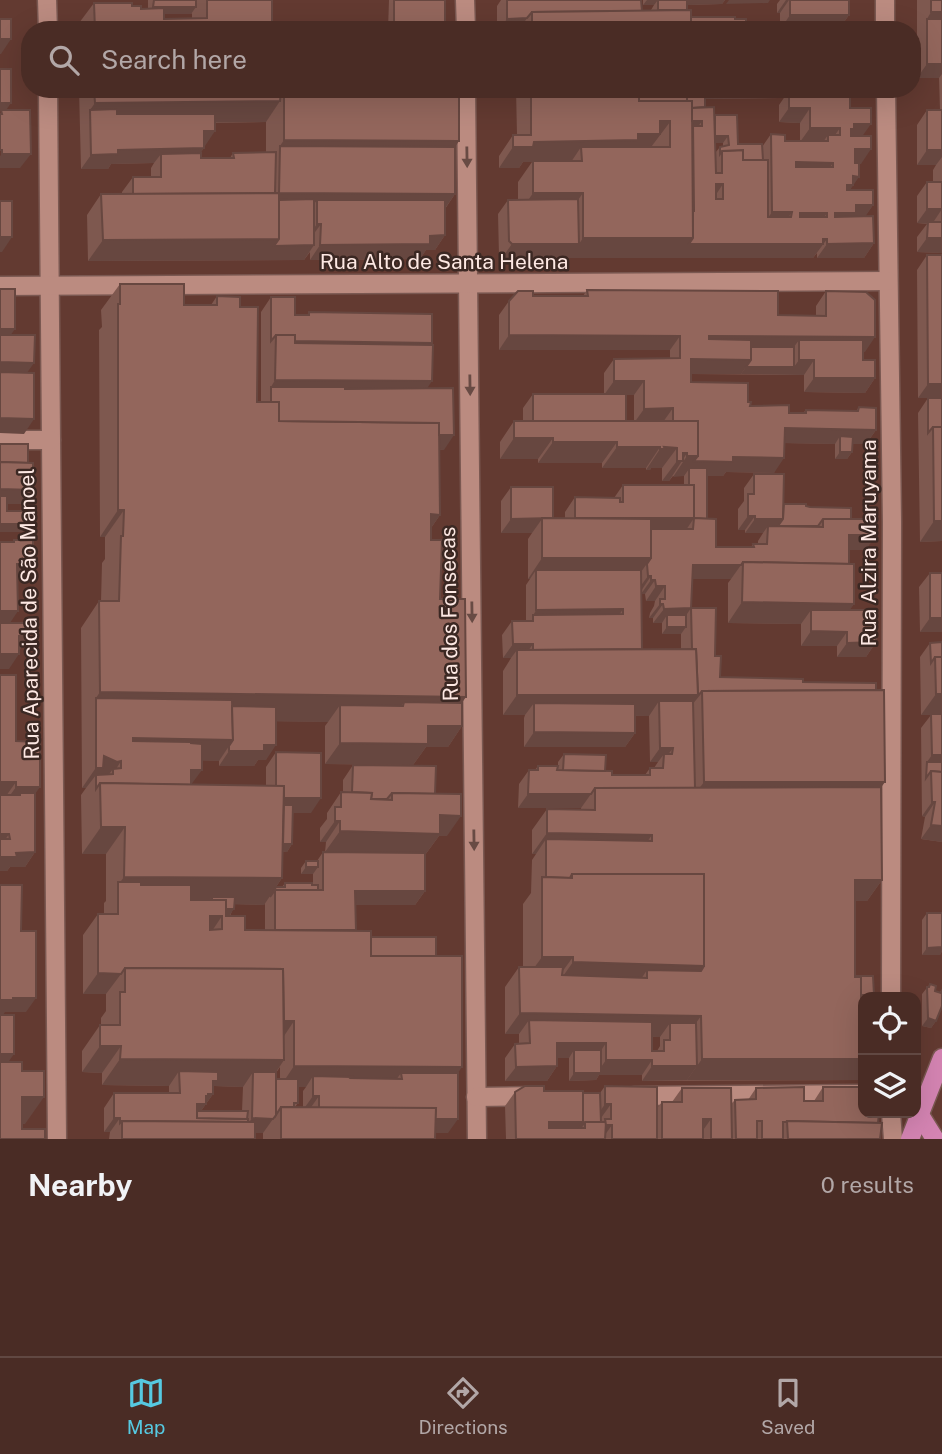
<!DOCTYPE html>
<meta charset="utf-8">
<style>
:root{--surface:#4a2c25;--page:#51342d;--text:#f1f3f6;--muted:#b2a7a7;--line:#614842;--accent:#56c9e1}
body{margin:0;font-family:"Public Sans",sans-serif;background:var(--page);color:var(--text)}
.controls{position:absolute;right:21px;bottom:21px;display:grid;overflow:hidden;border-radius:14px;box-shadow:0 7px 28px #0002}
.controls button{width:63px;height:63px;display:grid;place-items:center;padding:0;border:0;border-bottom:2px solid var(--line);background:var(--surface);color:var(--text);font:35px sans-serif}
.list{margin:0;padding:0;list-style:none}
h2{display:flex;justify-content:space-between;align-items:center;height:91px;margin:0;padding:0 28px;font-size:30px}
h2 small{font-size:23px;font-weight:400;color:var(--muted)}
.icon{flex:none;width:38px;height:38px;fill:none;stroke:currentColor;stroke-width:2;stroke-linecap:round;stroke-linejoin:round}
.map{position:relative;flex:none;width:942px;height:1139px;overflow:hidden}
.search{position:absolute;background:var(--surface);box-shadow:0 7px 28px #0002;left:21px;right:21px;top:21px;height:77px;display:flex;align-items:center;gap:18px;box-sizing:border-box;padding:0 24px;border-radius:28px;color:var(--muted);font-size:26px}
.sheet{height:217px;background:var(--surface)}
nav{display:flex;justify-content:space-around;align-items:center;box-sizing:border-box;height:98px;border-top:2px solid var(--line);background:var(--surface);font-size:19px;color:var(--muted)}
nav a{display:grid;justify-items:center;gap:4px}
nav .on{color:var(--accent)}
.map>svg:first-child{display:block}
.lines{fill:none;stroke-linecap:round;stroke-linejoin:round}
.minor-casing{stroke:#7a5851;stroke-width:21}
.major-casing{stroke:#7a5851;stroke-width:21}
.minor{stroke:#bb8b80;stroke-width:18}
.major{stroke:#d484b2;stroke-width:18}
.wall{fill:#7e584f;fill-rule:evenodd}
.shaded-wall{fill:#674740}
.building{fill:#93665c;stroke:#674740;stroke-width:2;fill-rule:evenodd}
.oneway{fill:#684b44}
.labels{text-anchor:middle;dominant-baseline:central;stroke-width:5;stroke-linejoin:round;paint-order:stroke}
.street-label{font-size:21px;fill:#fde8e3;stroke:#3b2823}
</style>
<div class="map">
<svg width="942" height="1139" viewBox="0 0 942 1139">
<rect width="100%" height="100%" fill="#633a31"/>
<g class="lines">
<g class="minor-casing">
<g id="minor">
<path d="M47,0l1,30"/>
<path d="M465,0l1,30"/>
<path d="M885,0v30"/>
<path d="M48,89l9,1050"/>
<path d="M466,89l11,1050"/>
<path d="M886,89l6,433 -1,475"/>
<path d="M0,286l888,-5"/>
<path d="M0,440h51"/>
<path d="M634,1096l229,-2"/>
<path d="M476,1097l60,-1"/>
<path d="M891,1113l2,26"/>
</g>
</g>
<g class="major-casing">
<g id="major">
<path d="M920,1115l15,24"/>
<path d="M910,1139l32,-81"/>
</g>
</g>
<use href="#minor" class="minor"/>
<use href="#major" class="major"/>
</g>
<g class="wall">
<path d="M148,0h124v30h-192l-1,-7 15,-20 38,3 9,3 7,-1zM192,13v5l-28,1v-5h27z"/>
<path d="M389,0h56v30h-57z"/>
<path d="M501,0h140l1,11 9,-1 3,-5h-11v-5h82l-3,4 -34,1 -1,2v3l4,7 44,2 11,11h-249v-24z"/>
<path d="M780,0h69v15l-10,14 -59,1v-17h-3v-9z"/>
<path d="M917,0h25v253l-25,-1v-15l10,-13 -10,-1v-27l10,-14h6v-12l3,-5h-19v-40l10,-15h13l-1,-32h-22z"/>
<path d="M79,89h380l-4,58v47l-10,15v26l-10,15h-9l-6,9 -110,1v-8l-6,8 -216,1 -1,-46 14,-21h21v-2l11,-15h18v-9l3,-5 -43,1 -3,5h-27zM266,122v30l-33,1 -3,5h-29l-1,-5 4,-5v-3l11,-22z"/>
<path d="M516,89h270l-6,9 -75,1v8l10,8 23,29 24,3 9,-13 14,7h15v-18l-21,-1v-17l9,-13v-3h62v19l13,28 -2,28h-2l-9,26 23,15 -8,11 9,27 -10,15h-47v-5l-4,5h-311l-3,-2 -1,-42 10,-14h10v-18l14,-20h-9l-4,6h-20v-12l14,-21h4zM716,143h7v3l-3,1 -5,6z"/>
<path d="M927,255l15,286 -22,1 -2,-129 10,-15h-10l-1,-128z"/>
<path d="M120,284l64,21h27l6,-9 23,11 17,95h4v-90l10,-15 24,18h12l2,-3 123,31 -2,2 -3,44 17,61h-5l1,65 -9,13v12l9,59 22,104v23l-14,21h-22l-13,18 -88,-1v-38l3,-4 -52,-1 -10,39h-8l-4,6h-35v-5l-17,-1 -11,25 75,1v-19l10,-15 35,61h-18l-1,31 -5,8h-4l-1,26 -6,9h6l3,-4 28,2v-11h-12v-6l5,-7h11l6,-9h2l1,-10h-6v-14l7,-9v-6l14,-21h2v-12l10,-15 82,29 12,42h-8l-14,19v36l-10,14h-59v25l15,7 65,19 22,117 -10,60h-13v6h-172v-6h-8v6h-146l1,-7h-6v-24l10,-15h55v-7l-67,-1v-12l-20,-1v-21l18,-26h1v-7l5,-7v-17h-23v-59l15,-21h6v-11l2,-2v-47h-24l-1,-59 5,-7h-4l-1,-160 18,-27h2l1,-38 3,-4v-22h-5l-1,-207 3,-3 -1,-17zM265,903v27h-20l-15,-14 5,-12 29,1zM280,1067v12h-4v-6zM214,1086l29,1 -1,24h-41l12,-17zM298,1087h8l-3,4v17l-8,-1 3,-4z"/>
<path d="M587,290l191,25 38,1v-10l10,-15 39,61h-2v8l12,18 -10,15 -61,-1v-17l-113,-1v8l57,20 2,4 39,7h14l3,-3 50,1 3,-4 17,23 -10,14h-14v8l-5,7h-12v-15l-50,-1 -11,30 -48,-1 -3,4h-16v43l9,28h35l2,-3h5v-3l5,-8h-18v-3h-7v-21l6,-8v-13l10,-14 30,30 22,2 45,13 15,31h-17v14l5,40 -5,6 27,32 -10,15h-29v-11h-36v-22l-73,-1v-40l3,-4h-39l-1,29 24,48 5,21 83,5 78,105 1,93 -15,21h-12v75l19,19 -2,2h-9v6h-2v13h2v62l-1,2 -220,1v-6h-43l-3,5 -27,1v-23h-12v8l-10,15h-42v-23l10,-14h4v-10h-14v-47l14,-20h4v-63l8,-11 1,-33 4,-6h-4v-24l15,-21 34,1v-2h-63l1,-24 10,-14h6l3,-4 20,4v-8l6,-8 41,17 7,4h33l5,-7h4l4,-6h-8l-1,-46h-14v17l-10,14h-101v-29l1,-3h-22v-44l8,-13h-8l-1,-23 10,-14h14v-36l4,-6h-2v-40l4,-6h-31v-32l10,-14 42,31h12v-6l10,-15 39,1 9,-13h61v-9h-11l-4,5h-7v-13h-11l-1,2h-4v-2h-44v-5h-64v-4h-38v-17l14,-21h9v-13l10,-14h71v-21l10,-14 56,-1v-8h-171v-35l10,-14 24,-5h50zM626,395h8v26h-8zM641,594h4l1,7h9l-1,5 -4,7 -1,5h4v5h9v11h19v15h-39zM652,1037h8v9l-3,5h-5z"/>
<path d="M930,573h12v59h-22l-1,-45z"/>
<path d="M942,642v200l-21,-3 4,-22 -3,-1 -1,-88 10,-13h-10l-1,-58 10,-14z"/>
<path d="M0,675l16,66 19,52v59l-10,15h-15l-3,4h-7z"/>
<path d="M927,913h15v38l-2,4h-18v-35z"/>
<path d="M930,984l5,7 5,1 2,-3 -6,32 -5,7 -9,-2v-32z"/>
<path d="M605,1086l52,22 5,-6h10l10,-14 49,16 4,-4h13l8,-12 48,13h10l9,-14 55,36 2,16h-374l-1,-33 10,-14 29,-1 56,2z"/>
</g>
<g class="shaded-wall">
<path d="M647,0h11l-4,5h-11z"/>
<path d="M687,0h38l-3,4 -34,1 -4,6z"/>
<path d="M729,0h41l-2,3 -42,1z"/>
<path d="M786,0h3l-9,13h-3z"/>
<path d="M153,7h43l-5,7h-43z"/>
<path d="M931,12h11v21l-15,-14z"/>
<path d="M790,15h59l-10,14 -59,1z"/>
<path d="M527,18l-8,12h-20l8,-11z"/>
<path d="M0,39h11l-10,15h-1z"/>
<path d="M927,64h15v10l-3,4h-22z"/>
<path d="M710,89h76l-6,9 -77,1z"/>
<path d="M280,101l-14,21 -176,2v-14l5,-7z"/>
<path d="M0,103h11l-11,16 2,-5 -1,-4 -1,2z"/>
<path d="M634,107l43,15h-7l-25,33 -64,-8 -10,15h-48l-4,6h-20l14,-21 21,-5z"/>
<path d="M789,108h21l-10,15 -21,-1z"/>
<path d="M687,121h15l-9,13v-8l-6,9z"/>
<path d="M854,124h17l-10,14h-14z"/>
<path d="M810,128h30l-10,14 -2,-1v-6l-5,7h-23z"/>
<path d="M204,131h11l-10,15 -11,-1z"/>
<path d="M717,136h11l-5,7h-7l-4,6z"/>
<path d="M284,140l175,1 -18,27 -161,-22z"/>
<path d="M204,148l-10,14 -33,-8 -7,9 -43,1 -3,5h-27l10,-14 27,-5z"/>
<path d="M855,149h16l-10,15h-16z"/>
<path d="M927,150h15v7l-6,8h-19z"/>
<path d="M2,154h29l-11,14h-20v-12z"/>
<path d="M796,162l37,1 -10,14h-37z"/>
<path d="M853,176l6,1 -16,23 -6,-1z"/>
<path d="M716,184h7l-10,15z"/>
<path d="M279,193l176,1 -14,20 -124,-14 -10,14h-32z"/>
<path d="M533,193h50l-15,21h-49z"/>
<path d="M856,205h17l-10,15 -38,8 10,-15z"/>
<path d="M927,209h15l-10,15 -15,-1z"/>
<path d="M772,212h20l-10,15h-20z"/>
<path d="M800,213h27l-10,15h-27z"/>
<path d="M317,224h4l-11,15 -3,-1z"/>
<path d="M445,235l-10,15h-9l-6,9 -110,1 10,-15 110,-9z"/>
<path d="M0,237h12l-10,15h-2z"/>
<path d="M583,238h110l134,1 -14,19h-311l10,-14h67z"/>
<path d="M927,238h15v15l-25,-1z"/>
<path d="M279,239l35,6 -10,15 -216,1 15,-21z"/>
<path d="M874,243l-10,15h-47l10,-14z"/>
<path d="M0,329h15l-15,21z"/>
<path d="M509,335l171,1 -10,14h-171z"/>
<path d="M709,336l166,1 -10,15 -66,-1v-11l-8,11h-92z"/>
<path d="M276,341l156,2 -10,15z"/>
<path d="M691,359l60,1 -10,14h-60z"/>
<path d="M799,360h15l-10,15 -63,-1 5,-7h48z"/>
<path d="M0,362l34,1 -10,14h-24z"/>
<path d="M814,378h61l-10,15 -61,-1z"/>
<path d="M275,380l157,1 -14,21 -147,-15z"/>
<path d="M614,381h30l-10,14h-30z"/>
<path d="M928,384h14v14h-24z"/>
<path d="M673,408l-10,14 -29,1 10,-14z"/>
<path d="M0,418l34,1 -10,15 -24,-1z"/>
<path d="M533,427l84,15 -15,21h-64l15,-21v-4l-15,21h-38l14,-21z"/>
<path d="M785,428l91,2 -10,14h-26v-8l-5,8 -60,-1z"/>
<path d="M393,434l61,1 -10,15 -61,-2z"/>
<path d="M617,447h43l-14,21h-44z"/>
<path d="M664,447l13,1 -15,20h-11l-1,2h-4l14,-21z"/>
<path d="M840,452h12l-5,7h-12z"/>
<path d="M683,453h4l-18,28h-7z"/>
<path d="M687,456l46,1 51,1 -10,15 -48,-1 -3,4h-34v-7l-5,7 -11,1z"/>
<path d="M0,489l33,1 -10,14h-23z"/>
<path d="M118,510h6l-19,27h-5z"/>
<path d="M431,514l9,1 -18,26z"/>
<path d="M748,516h7l-10,14h-7z"/>
<path d="M575,518h119l-10,15z"/>
<path d="M511,519h31l-10,14h-31z"/>
<path d="M755,519h28l35,7h-50l-5,7h-18z"/>
<path d="M934,521h8v20l-22,1z"/>
<path d="M0,524h28l-5,8h-23z"/>
<path d="M849,535h27l-10,15h-27z"/>
<path d="M542,558h109l-15,21 -100,-9 -6,9h-2z"/>
<path d="M17,564h16l-10,15h-16z"/>
<path d="M693,565h48l-10,14h-48z"/>
<path d="M648,576h3l-10,15h-4z"/>
<path d="M651,580h4l-10,14h-4z"/>
<path d="M656,586h9l-10,15h-9z"/>
<path d="M742,602l112,2 -15,21 -28,-15 -10,14 -73,-1z"/>
<path d="M660,604h3l-10,14h-4z"/>
<path d="M691,608l-10,15 -14,-8 -5,8h-9l11,-14z"/>
<path d="M623,609l-10,15 -80,-3v-5l3,-6z"/>
<path d="M0,611h18l-10,15h-8z"/>
<path d="M930,618h12v14h-22z"/>
<path d="M667,627h19l-5,7h-19z"/>
<path d="M811,631l36,1 -10,14h-36z"/>
<path d="M19,636h11l-11,15h-10z"/>
<path d="M876,642l-10,15h-29l10,-14z"/>
<path d="M513,644h20l-10,14 -6,-8 -6,8h-8z"/>
<path d="M0,654h19l-10,15h-9z"/>
<path d="M100,692l366,5 -19,27 -44,-18 1,-4 -15,21 -49,-18 -12,17 -101,-1 -131,-23z"/>
<path d="M936,694h6v21h-21z"/>
<path d="M517,695h181l-15,21 -24,-15 -10,15 -115,-1v-12l-9,12h-22z"/>
<path d="M428,726h34l-14,21h-22l-13,18 -88,-1 15,-21z"/>
<path d="M534,732l101,1 -10,14h-101z"/>
<path d="M133,738l100,2 -14,21 -100,-2z"/>
<path d="M264,745h12l-10,15h-8l-4,6h-35l10,-15z"/>
<path d="M660,748h13l-10,13 1,-7 -6,8h-8z"/>
<path d="M932,755h10v14l-15,-7z"/>
<path d="M104,756l17,5 -8,13v-5l-10,13 -7,-7 -10,13h-4z"/>
<path d="M191,770h11l-26,35z"/>
<path d="M0,782h16l-15,21h-1z"/>
<path d="M704,782h181l-19,26 -171,-14z"/>
<path d="M16,787h24l-15,21 -5,-15 -10,15h-9z"/>
<path d="M528,794h63l-10,14h-63z"/>
<path d="M276,798h45l-10,15h-40z"/>
<path d="M932,802h3l-10,15 -3,-1z"/>
<path d="M440,815l21,1 -14,20h-8l-14,19 -100,-3 15,-21z"/>
<path d="M335,821h5l-14,21h-6z"/>
<path d="M931,825l11,1v16l-21,-3z"/>
<path d="M101,827h24l-19,27h-24z"/>
<path d="M547,833l105,2 -15,21 -91,-17 -10,15h-4z"/>
<path d="M0,834h9l-9,13z"/>
<path d="M271,844h21l-5,8 -22,-1z"/>
<path d="M35,852l-10,15h-15l-3,4h-7v-14l16,-4z"/>
<path d="M306,867h12l-5,7h-12z"/>
<path d="M124,877l158,1 -18,27 -52,-1v-7l-5,7 -89,-19z"/>
<path d="M855,880h27l-15,21h-26z"/>
<path d="M355,891h70l-10,14h-70z"/>
<path d="M212,909h22l-5,7h-7l-14,21h-12z"/>
<path d="M942,947v4l-2,4h-18l5,-7z"/>
<path d="M542,957h31l-19,26h-31z"/>
<path d="M573,962l131,4 -18,26 -39,-14v-8l-14,21 -79,-2z"/>
<path d="M98,973l23,1 -15,20h-23z"/>
<path d="M857,995h17l-2,2h-9v6h-11z"/>
<path d="M13,998h23l-10,14h-21l-2,3h-3v-15z"/>
<path d="M520,1013l181,3 -15,21 -16,-14 -10,14 -130,-2 -1,-15 -10,14h-14z"/>
<path d="M928,1018l8,3 -5,7 -9,-2z"/>
<path d="M280,1021h14l-14,21z"/>
<path d="M557,1043h49l-10,15 -22,-8 -5,8h-22z"/>
<path d="M100,1046h21l-19,27 -20,-1z"/>
<path d="M0,1054h14l-14,20z"/>
<path d="M120,1059l164,1 -18,27 -13,-15 -10,15 -29,-1 -5,8h4l-17,24 -17,-47 -10,15 -67,-1z"/>
<path d="M702,1059h161v19l-1,2h-175z"/>
<path d="M606,1060h46l-10,15h-43l-3,5 -27,1 5,-8h23z"/>
<path d="M294,1066l168,1 -14,21 -47,-15 -10,14 -78,-11 -7,11h-26z"/>
<path d="M557,1066l-10,15h-42l11,-14z"/>
<path d="M652,1066h45l-10,14 -45,1z"/>
<path d="M313,1096h6l-10,14h-6z"/>
<path d="M22,1097h22l-19,27h-22z"/>
<path d="M605,1104h6l-10,14 -6,1z"/>
<path d="M114,1118h6l-10,14h-6z"/>
<path d="M252,1118l21,1 -10,14h-19l3,-7z"/>
<path d="M319,1119h139l-10,14h-139z"/>
<path d="M703,1119h8l-10,14z"/>
<path d="M549,1122h34l-10,14h-34z"/>
<path d="M606,1125h6l-10,14z"/>
</g>
<g class="building">
<path d="M154,0h42v7h-43z"/>
<path d="M207,0h65v30h-177l-1,-27h38v3h9v3l23,-1v11l43,-1z"/>
<rect x="394" y="0" width="51" height="30"/>
<path d="M507,0h134l1,11 -110,1 -5,6 -20,1z"/>
<rect x="658" y="0" width="29" height="10"/>
<rect x="790" y="0" width="59" height="15"/>
<rect x="931" y="0" width="11" height="12"/>
<path d="M691,10v20h-159v-18z"/>
<path d="M691,17h44v2h11v11h-55z"/>
<rect x="0" y="19" width="11" height="20"/>
<rect x="927" y="19" width="15" height="45"/>
<rect x="0" y="69" width="11" height="34"/>
<path d="M94,89h187l-1,12 -185,2z"/>
<path d="M284,89h175v52l-175,-1z"/>
<path d="M531,89h108v12h53l1,137h-110v-45h-50v-32h49l-1,-14h89v-26h-10v13h-22v6l-104,2 -1,5h-20v-12h18z"/>
<path d="M639,89h41l1,5h2v-5h4v12h-48z"/>
<path d="M687,89h18v18l-13,1v-7h-5z"/>
<path d="M798,89h52v19h21v16h-17v5h-3v7h20v13h-16v14h4v14l-6,-1v9h-6v5h26v15h-17v8h-21v4l38,-1 1,27 -47,1v-5h-4v5h-134l4,-6v-27h1l-1,-85h9v-5h-10v-13l22,-1 2,66h6v-22l21,-1v10h25v57h23l1,-5h-20l-1,-78 14,1v6h43v-6h12v-7h-30v-20h-21v-17h9zM796,162l37,1v4h-37zM716,184h7v15h-7zM800,213h27v4h-27z"/>
<path d="M117,109v5h98v17h-11v17l-86,2v4l-27,1 -1,-45z"/>
<path d="M1,110h29l1,44h-29v-4h-2v-36h2z"/>
<rect x="927" y="110" width="15" height="40"/>
<path d="M715,115h22l1,29h24l1,16h-20v-10l-21,1 -2,3v-7l9,-2 -1,-9h-11v6h-2z"/>
<path d="M280,146l175,1v47l-176,-1z"/>
<path d="M276,152l-1,41 -142,1v-17h28v-23l40,-1v5h33l-1,-5z"/>
<path d="M927,182h15v56h-15l1,-16h14v-13h-15z"/>
<path d="M279,193v46l-176,1 -2,-46z"/>
<path d="M314,199v46l-40,1 5,-7v-39z"/>
<path d="M578,199l1,45h-67l-3,-3 -1,-41z"/>
<path d="M317,200h128v35l-15,1v8l-110,1 1,-21h-4z"/>
<rect x="0" y="201" width="12" height="36"/>
<path d="M927,255h15v129h-14z"/>
<path d="M120,284h64v21h33v-9l23,1v10h18l-1,95h22v19l160,2 1,92 -9,-1v26h11l-2,59h25l1,98 -366,-5 -1,-91h20l2,-65h2l1,-26h-6v-206h2z"/>
<rect x="0" y="289" width="15" height="40"/>
<path d="M587,290l191,1v24l48,1v-25l40,1 9,8v37l-166,-1v3l42,1v20l-60,-1v23l57,1v19h3l-1,4 39,-1v8h17v-3l52,1 1,-4 17,1v22l-91,-2 -1,30 -51,-1v5l-39,-1 4,-5v-35h-25v-13l-29,1v-28h-30v-22l66,-1v-22l-171,-1v-34l9,-10h15v5h55z"/>
<path d="M271,297h24v18h14v-3l123,2v29l-137,-2v-6h-19l-5,6z"/>
<path d="M0,335h35l-1,28 -34,-1v8z"/>
<path d="M276,335h19v8l138,2 -1,36 -157,-1z"/>
<path d="M799,340h64v20h12v18h-61v-18h-15z"/>
<path d="M751,347h43v20h-48l5,-7z"/>
<path d="M0,372l34,1v46l-34,-1z"/>
<path d="M271,387h74v2l108,-1 1,47h-15v-12l-160,-2v-19h-8z"/>
<rect x="533" y="394" width="93" height="27"/>
<path d="M928,398h14v29h-9l-5,6z"/>
<path d="M514,421h184v35h-11v-3h-4v8h-6v-13l-13,-1 1,2h-5v-2h-43v-5h-64v-4h-39z"/>
<path d="M933,427h9v94h-8z"/>
<path d="M840,436l13,1 -1,15h-12z"/>
<path d="M0,444h28v19l-28,-1z"/>
<path d="M0,462l33,1v27l-33,-1z"/>
<path d="M689,468h18v51l-13,-1v-33h-5z"/>
<path d="M754,474h30l-1,45h-28v-3h-7v-22h6z"/>
<path d="M623,485h71v33l22,1v28h38l-1,-3h14l1,-18 55,1v-8h53v16h-27v29l-106,-2 -2,3h-48l-2,43 -27,1 -1,-5h-3v-5h5v-13h-9l-1,-6h-4v-4h-3l-1,-12 4,-6v-29h42l1,-11h-119v-21l45,1v4h3z"/>
<path d="M511,487h42v31l-42,1z"/>
<path d="M0,496h7v15h21v13h-28z"/>
<path d="M784,504h22v2l4,1 41,1v11h-28l-5,7h-40l5,-7z"/>
<path d="M542,518l109,1v39h-109z"/>
<path d="M14,540h19v24h-16l1,47h-18v-69h14z"/>
<path d="M743,562l111,2v40l-112,-2z"/>
<path d="M536,570h105l1,79 -109,1v-6h-20l-1,-23h21v-6l90,-1v-5l-87,1z"/>
<rect x="930" y="573" width="12" height="45"/>
<path d="M691,608h25l-1,48h6l-1,21 83,2v3l73,1v7l-174,1 -9,11 5,-7 -2,-46h-4z"/>
<path d="M811,610h65v32l-29,1v-11l-36,-1z"/>
<rect x="667" y="615" width="19" height="12"/>
<path d="M0,623h29l1,13h-11v18h-19z"/>
<path d="M942,642v15h-7l-4,6 -1,-20z"/>
<path d="M696,649l2,46h-181v-45z"/>
<path d="M935,657h7v37h-6z"/>
<path d="M0,675h16v66l24,1v45h-24v-5h-16z"/>
<path d="M884,690l1,92h-181l-2,-91z"/>
<path d="M96,698l136,2 1,40 -100,-2v3l58,1v1l11,1v26h-11v15l-91,-2 -4,6v-14l17,-1v-5l8,-1v-7l-4,1 -13,-6 -1,12h-7z"/>
<path d="M659,701h34l2,87h-100l-4,6h-63l1,-24h9v-4h20l-1,4 55,1v4h38v-7h13l1,-14h8l1,-6h-13z"/>
<path d="M404,702l58,1v23h-34v18l-88,-1v-38l63,1z"/>
<path d="M534,703l101,1v29l-101,-1z"/>
<path d="M232,706l44,1v38h-12v6h-35v-5l4,-6z"/>
<path d="M931,714h11v41h-10z"/>
<path d="M276,752l45,1v45h-37v-12h-8z"/>
<path d="M564,754l42,1 -1,16 -42,-1z"/>
<path d="M927,762h15v10l-11,-1 -5,7z"/>
<path d="M353,765l83,1 -1,28 -43,-1 -5,6h-16l1,-6 -20,-1z"/>
<path d="M931,771l11,1v54l-11,-1 4,-23h-3z"/>
<path d="M100,783l184,3 -2,92 -158,-1 1,-50h-24z"/>
<path d="M881,787l1,93h-27v97h6v39h2v43h-161l-1,-43 -181,-3 -1,-46h44l-1,8 85,3v-8l54,1 3,-5v-92h-132l-2,4 -24,-1v-38l106,2v-6l-105,-2v-24l48,1v-22z"/>
<path d="M341,792l31,1 -1,6 21,1v-7l69,1v22l-21,-1v19l-100,-3v-10h-5v-14h6z"/>
<path d="M20,793h15v59l-19,1 1,4h-17v-18h10l-1,-5h-9v-39h20z"/>
<path d="M284,805h9l-1,39h-9z"/>
<path d="M323,852l102,1v38h-70l1,39h-81v-40h48z"/>
<rect x="306" y="861" width="12" height="6"/>
<path d="M572,874h132v92l-131,-4v-5h-31v-80l30,1z"/>
<path d="M118,882h23v3h50v15h35v16h19v14l126,1v25h91v111l-168,-1v-45h-10l-1,-52 -158,-1 -4,6 -23,-1v-59h20zM210,916h12v13l-12,1z"/>
<path d="M285,883h27v2h6v5h-43l-5,7 6,-10h9z"/>
<path d="M0,885h22l-1,46h15v67h-23v2h-13z"/>
<path d="M212,897h23l-1,12h-8v-9h-14z"/>
<path d="M927,913h15v34l-15,1z"/>
<rect x="371" y="937" width="65" height="19"/>
<path d="M125,968l158,1 1,91 -164,-1 1,-13h-21v-21h20v-33h5z"/>
<path d="M855,976h18l1,19h-13v-18h-6z"/>
<path d="M930,984l6,2 -1,5 6,2 1,-3v16l-6,15 -8,-3 -1,-31h2z"/>
<rect x="0" y="1015" width="14" height="39"/>
<path d="M529,1020l123,2v29h12v-11h6v-17h26l1,43h-45v-6h-46v-17h-49v23l-41,1 -1,-23 15,-1z"/>
<rect x="574" y="1050" width="27" height="23"/>
<path d="M0,1062h22v9h22v26h-22v32h23v10h-45z"/>
<path d="M179,1071l39,1v9h-5v13h-5v2h-2v8h-9v14l51,1v3l-126,-1 -2,2v-5h-6v-25h66z"/>
<path d="M253,1072h23v43l-3,4 -21,-1z"/>
<path d="M401,1073h57v46h-23l1,-11h-117v-12h-6v-20l39,1 -1,1 51,1z"/>
<path d="M276,1079h22v24h-4v4h-13l-5,8z"/>
<path d="M525,1086h19v5h39v31h-34v6h36v-6h21l-1,17h-89l-1,-47z"/>
<path d="M605,1086l52,1v52h-45v-14h-6l-1,-6h6v-15h-6z"/>
<path d="M804,1087v14h19v-14h40v26h16l-1,10 -91,-2 -1,1h-3v17h-21v-18h-5v18h-21l-1,-39 21,-1v-11z"/>
<path d="M682,1088h49l1,51h-21v-20h-8v20h-41v-37h20z"/>
<path d="M583,1093h17l1,29h-16l-5,6h-1l4,-6z"/>
<path d="M281,1107l155,1 -1,31h-154z"/>
<path d="M197,1111h51l-1,8 -50,-1z"/>
<path d="M122,1121l133,1v17h-133z"/>
<path d="M787,1121l95,2 -2,16h-92z"/>
</g>
<defs><path id="oneway-solid" d="M-6-.8H1V-3.2L6.5 0L1 3.2V.8H-6Z" transform="scale(1.75)"/></defs>
<g class="oneway">
<use href="#oneway-solid" transform="translate(467 157) rotate(89)"/>
<use href="#oneway-solid" transform="translate(470 385) rotate(89)"/>
<use href="#oneway-solid" transform="translate(472 612) rotate(89)"/>
<use href="#oneway-solid" transform="translate(474 840) rotate(89)"/>
</g>
<g class="labels">
<g class="street-label">
<text x="444" y="261">Rua Alto de Santa Helena</text>
<text transform="translate(868 543) rotate(-90)">Rua Alzira Maruyama</text>
<text transform="translate(29 614) rotate(-91)">Rua Aparecida de São Manoel</text>
<text transform="translate(449 614) rotate(-91)">Rua dos Fonsecas</text>
</g>
</g>
</svg>
<div class="controls">
<button><svg class="icon" aria-label="locate" viewBox="0 0 24 24"><circle cx="12" cy="12" r="6"/><path d="M12 2v4M12 18v4M2 12h4M18 12h4"/></svg></button>
<button><svg class="icon" aria-label="layers" viewBox="0 0 24 24"><path d="M12 4l9 5-9 5-9-5zM3 14l9 5 9-5"/></svg></button>
</div>
<div class="search"><svg class="icon" aria-label="search" viewBox="0 0 24 24"><circle cx="10" cy="10" r="6"/><path d="M15 15l6 6"/></svg>Search here</div>
</div>
<section class="sheet">
<h2>Nearby<small>0 results</small></h2>
<ul class="list">
</ul>
</section>
<nav>
<a class="on"><svg class="icon" aria-label="map" viewBox="0 0 24 24"><path d="M3 6l6-2 6 2 6-2v14l-6 2-6-2-6 2zM9 4v14M15 6v14"/></svg>Map</a>
<a><svg class="icon" aria-label="directions" viewBox="0 0 24 24"><path d="M12 3l9 9-9 9-9-9zM9 14v-3h6M13 9l2 2-2 2"/></svg>Directions</a>
<a><svg class="icon" aria-label="saved" viewBox="0 0 24 24"><path d="M7 4h10v16l-5-4-5 4z"/></svg>Saved</a>
</nav>
